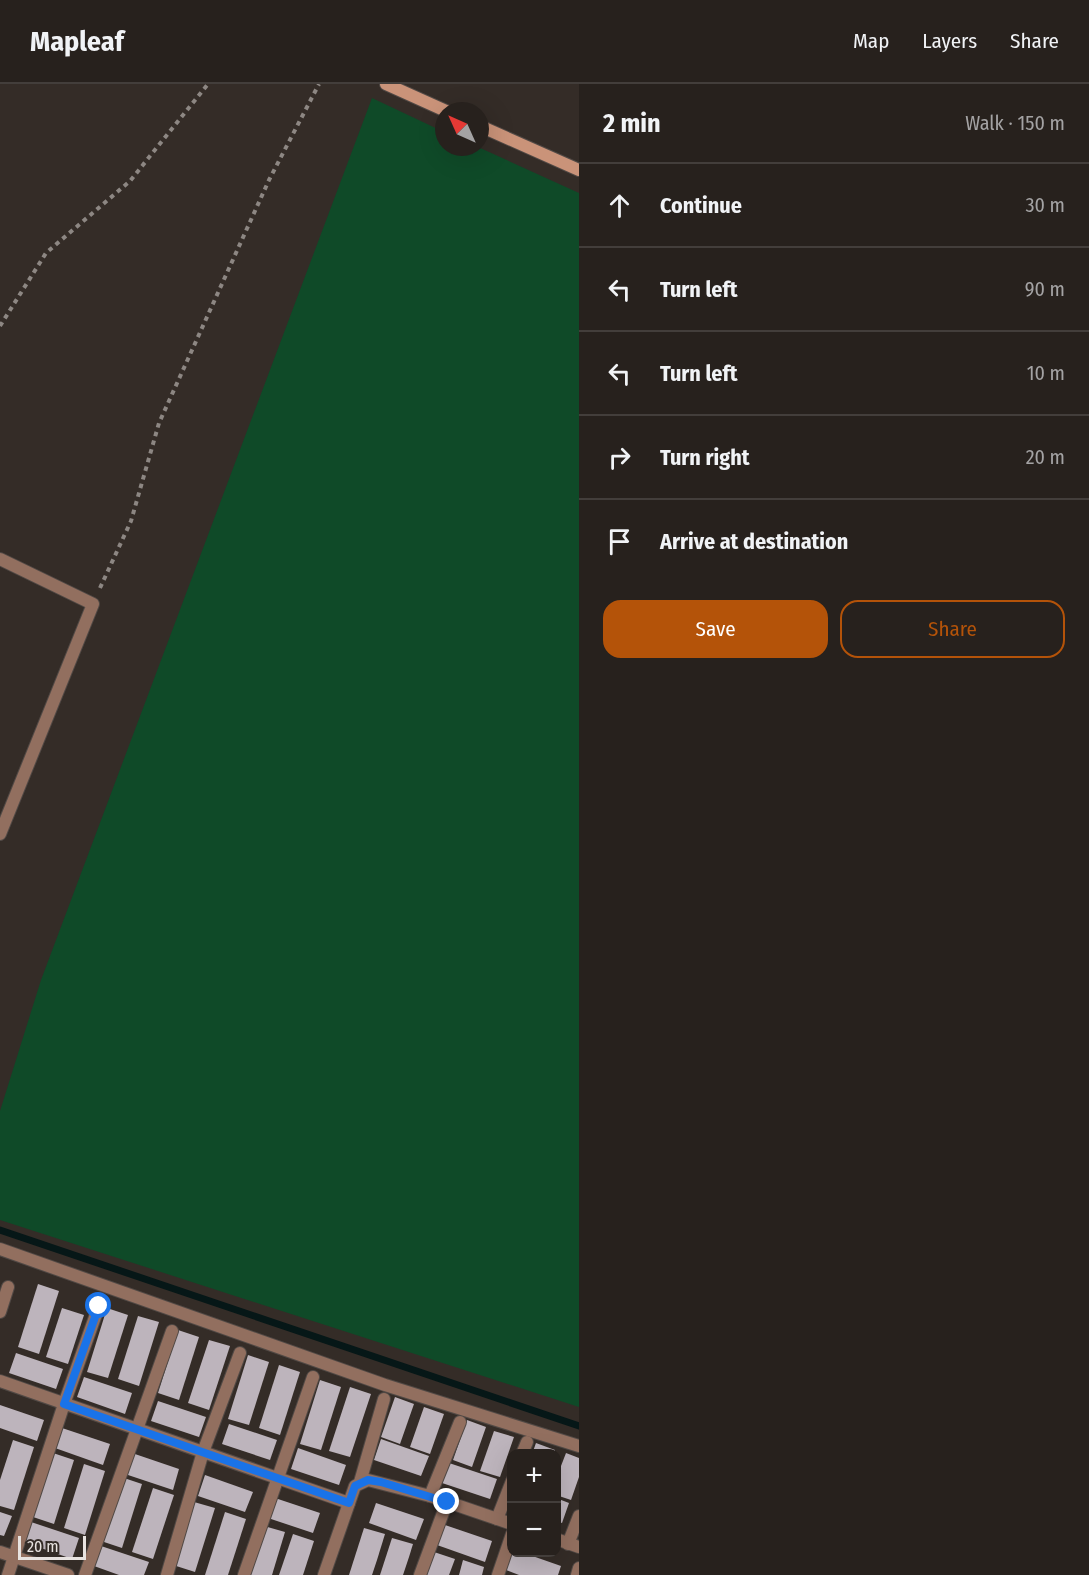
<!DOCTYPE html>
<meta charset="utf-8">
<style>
:root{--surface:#27211d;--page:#332e2a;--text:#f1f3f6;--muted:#a4a3a4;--line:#433e3b;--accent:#b45309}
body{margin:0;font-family:"Fira Sans Condensed",sans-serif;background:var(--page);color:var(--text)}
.controls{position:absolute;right:18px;bottom:18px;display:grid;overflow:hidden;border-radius:12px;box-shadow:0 6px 24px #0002}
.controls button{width:54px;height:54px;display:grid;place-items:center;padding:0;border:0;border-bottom:2px solid var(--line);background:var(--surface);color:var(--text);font:30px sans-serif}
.compass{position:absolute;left:435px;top:18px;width:54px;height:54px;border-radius:50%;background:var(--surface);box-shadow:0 6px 24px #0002;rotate:315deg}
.scale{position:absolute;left:18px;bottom:15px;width:68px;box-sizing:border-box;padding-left:6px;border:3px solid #e8e3e0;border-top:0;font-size:16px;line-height:21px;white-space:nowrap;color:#e8e3e0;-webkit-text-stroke:4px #342c27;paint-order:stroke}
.stop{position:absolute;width:18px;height:18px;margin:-14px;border:4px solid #1a73e8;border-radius:50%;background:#fff}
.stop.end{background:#1a73e8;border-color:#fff;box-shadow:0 2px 6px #0008}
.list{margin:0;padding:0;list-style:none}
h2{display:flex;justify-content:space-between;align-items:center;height:78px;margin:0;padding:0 24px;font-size:26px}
h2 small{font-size:20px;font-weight:400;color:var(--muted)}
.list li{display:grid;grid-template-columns:39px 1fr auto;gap:18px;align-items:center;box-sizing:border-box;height:84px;padding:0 24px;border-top:2px solid var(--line)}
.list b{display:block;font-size:22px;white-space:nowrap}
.list em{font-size:20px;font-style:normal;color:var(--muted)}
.actions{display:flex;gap:12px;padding:18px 24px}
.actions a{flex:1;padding:14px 0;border:2px solid var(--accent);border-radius:18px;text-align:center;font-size:21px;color:var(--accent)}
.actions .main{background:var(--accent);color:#fff}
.icon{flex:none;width:33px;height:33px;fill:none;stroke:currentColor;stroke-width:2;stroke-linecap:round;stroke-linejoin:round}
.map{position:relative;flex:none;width:579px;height:1491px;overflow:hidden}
header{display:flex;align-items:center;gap:36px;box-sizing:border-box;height:84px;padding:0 30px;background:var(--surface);border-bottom:2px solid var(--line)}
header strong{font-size:28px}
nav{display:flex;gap:33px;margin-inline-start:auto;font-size:21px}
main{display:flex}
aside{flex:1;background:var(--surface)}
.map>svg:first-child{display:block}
.green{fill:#0f4a28}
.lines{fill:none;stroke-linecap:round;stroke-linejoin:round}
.stream{stroke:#061717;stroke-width:7}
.building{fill:#bdb4bc}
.service-casing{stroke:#514945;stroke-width:14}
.minor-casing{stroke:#514945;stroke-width:14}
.secondary-casing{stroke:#514945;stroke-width:14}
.path{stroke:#8d8783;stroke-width:4;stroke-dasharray:4.5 4.5;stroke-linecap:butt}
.service{stroke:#926f5f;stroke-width:12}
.minor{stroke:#926f5f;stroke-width:12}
.secondary{stroke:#ca9379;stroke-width:12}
.route{stroke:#1a73e8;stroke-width:8}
</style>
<header>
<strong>Mapleaf</strong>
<nav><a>Map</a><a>Layers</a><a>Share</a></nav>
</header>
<main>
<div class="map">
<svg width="579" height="1491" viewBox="0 0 579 1491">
<rect width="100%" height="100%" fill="#342c27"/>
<path class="green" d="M372,14l72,34v15h34l101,46v1214l-579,-187v-109l41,-131z"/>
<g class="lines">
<path class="stream" d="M0,1146l579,196"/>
</g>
<g class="building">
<path d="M38,1200l21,7 -20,63 -21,-7z"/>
<path d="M62,1224l22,7 -16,49 -22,-7z"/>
<path d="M107,1224l21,7 -20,63 -21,-6z"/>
<path d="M138,1232l21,6 -20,64 -21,-7z"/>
<path d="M178,1246l21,7 -20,63 -21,-7z"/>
<path d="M209,1256l21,6 -21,64 -21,-7z"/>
<path d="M16,1269l47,16 -7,20 -47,-16z"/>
<path d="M248,1271l21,7 -20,63 -21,-6z"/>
<path d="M279,1281l21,7 -20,63 -21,-7z"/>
<path d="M84,1293l48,16 -7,21 -48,-17z"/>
<path d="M320,1296l21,7 -20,63 -21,-6z"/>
<path d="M350,1303l21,7 -21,63 -21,-6z"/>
<path d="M395,1313l19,7 -14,40 -19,-7z"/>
<path d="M158,1317l48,16 -7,20 -48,-16z"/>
<path d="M0,1321l44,15 -7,21 -37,-13z"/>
<path d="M424,1323l20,7 -14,40 -20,-7z"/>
<path d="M467,1336l19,7 -14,40 -19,-7z"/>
<path d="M229,1340l48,16 -7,20 -48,-16z"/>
<path d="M62,1344l48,16 -7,21 -48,-17z"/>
<path d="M494,1347l20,6 -14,40 -20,-6z"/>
<path d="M381,1355l48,17 -8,20 -47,-16z"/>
<path d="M13,1356l21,7 -20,63 -14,-4v-26z"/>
<path d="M536,1359l19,7 -1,4h-22z"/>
<path d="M298,1364l48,17 -7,20 -48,-16z"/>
<path d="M53,1369l21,7 -20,64 -21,-7z"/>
<path d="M132,1369l47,16 -6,21 -48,-16z"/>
<path d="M566,1369l13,5v19l-8,23 -15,-5v-16z"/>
<path d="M449,1379l48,16 -7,20 -48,-16z"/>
<path d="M84,1380l21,7 -20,64 -21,-7z"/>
<path d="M205,1391l48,17 -8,20 -47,-16z"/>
<path d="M121,1393l21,7 -20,64 -21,-7z"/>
<path d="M153,1404l21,7 -21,64 -21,-7z"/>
<path d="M272,1413l48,16 -7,20 -48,-16z"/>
<path d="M556,1414l13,5 -7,20 -6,-2z"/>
<path d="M194,1418l21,6 -20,64 -22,-7z"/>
<path d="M376,1419l48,16 -8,21 -47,-17z"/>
<path d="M0,1428l12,4 -8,20 -4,-1z"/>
<path d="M225,1428l21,7 -8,25 -10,31h-23z"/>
<path d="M31,1438l48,16 -7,21 -48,-17z"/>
<path d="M445,1441l47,16 -7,21 -48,-17z"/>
<path d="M264,1442l21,6 -13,43h-23z"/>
<path d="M364,1444l21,6 -8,26 -5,15h-23z"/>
<path d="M293,1450l21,7 -11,34h-24z"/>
<path d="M392,1454l21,6 -4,13 -6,18h-23z"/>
<path d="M101,1462l48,16 -5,13h-25l-25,-9z"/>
<path d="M434,1468l21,7 -6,16h-22z"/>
<path d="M512,1468h9l40,14 -3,9h-39l-13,-5z"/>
<path d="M463,1476l21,7 -2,8h-23z"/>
</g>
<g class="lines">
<g class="service-casing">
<g id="service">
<path d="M522,1370l5,-12"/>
<path d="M360,1398l24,-83"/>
<path d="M430,1412l30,-74"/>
<path d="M497,1435l15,-38"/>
<path d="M568,1460l11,-28"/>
<path d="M8,1491l56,-171 35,-98"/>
<path d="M85,1491l87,-244"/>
<path d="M167,1491l36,-123 37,-99"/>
<path d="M244,1491l69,-198"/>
<path d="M420,1491l27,-73"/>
<path d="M498,1491l14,-41"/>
<path d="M577,1491l2,-7"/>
</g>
</g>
<g class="minor-casing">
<g id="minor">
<path d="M0,475l93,45 -93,230"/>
<path d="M0,1165l385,136 194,61"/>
<path d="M0,1228l8,-25"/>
<path d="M0,1297l349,122"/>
<path d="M556,1455l23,8"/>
<path d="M0,1468l68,23"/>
<path d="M324,1491l31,-89 13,-6 62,16 82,28"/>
</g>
</g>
<g class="secondary-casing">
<g id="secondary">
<path d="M386,0l60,27"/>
<path d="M480,42l99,44"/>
</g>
</g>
<g class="path">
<path d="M0,242l46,-73 84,-72 78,-97"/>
<path d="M100,504l31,-67 28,-98 110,-243 50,-96"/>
</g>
<use href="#service" class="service"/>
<use href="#minor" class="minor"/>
<use href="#secondary" class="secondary"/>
</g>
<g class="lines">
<path class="route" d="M99,1222l-35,98 285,99 6,-17 13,-6 13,2 66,20"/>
</g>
</svg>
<div class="controls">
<button>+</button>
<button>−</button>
</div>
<svg class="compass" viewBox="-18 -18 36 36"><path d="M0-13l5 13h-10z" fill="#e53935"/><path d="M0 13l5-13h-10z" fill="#a4a3a4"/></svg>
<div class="scale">20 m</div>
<div class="stop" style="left:99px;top:1222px"></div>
<div class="stop end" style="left:447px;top:1418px"></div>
</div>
<aside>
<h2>2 min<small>Walk · 150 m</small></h2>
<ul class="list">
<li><svg class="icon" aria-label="ahead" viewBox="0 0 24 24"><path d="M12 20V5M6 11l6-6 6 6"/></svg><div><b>Continue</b></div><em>30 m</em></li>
<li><svg class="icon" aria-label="left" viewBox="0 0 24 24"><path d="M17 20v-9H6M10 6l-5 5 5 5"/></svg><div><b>Turn left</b></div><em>90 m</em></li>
<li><svg class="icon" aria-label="left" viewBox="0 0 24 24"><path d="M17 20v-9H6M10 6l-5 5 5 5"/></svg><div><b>Turn left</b></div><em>10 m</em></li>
<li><svg class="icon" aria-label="right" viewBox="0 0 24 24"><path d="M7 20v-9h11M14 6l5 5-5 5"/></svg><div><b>Turn right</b></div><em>20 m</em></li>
<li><svg class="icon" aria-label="arrive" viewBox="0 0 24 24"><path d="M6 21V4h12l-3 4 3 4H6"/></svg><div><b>Arrive at destination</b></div></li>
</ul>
<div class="actions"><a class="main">Save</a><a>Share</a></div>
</aside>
</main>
